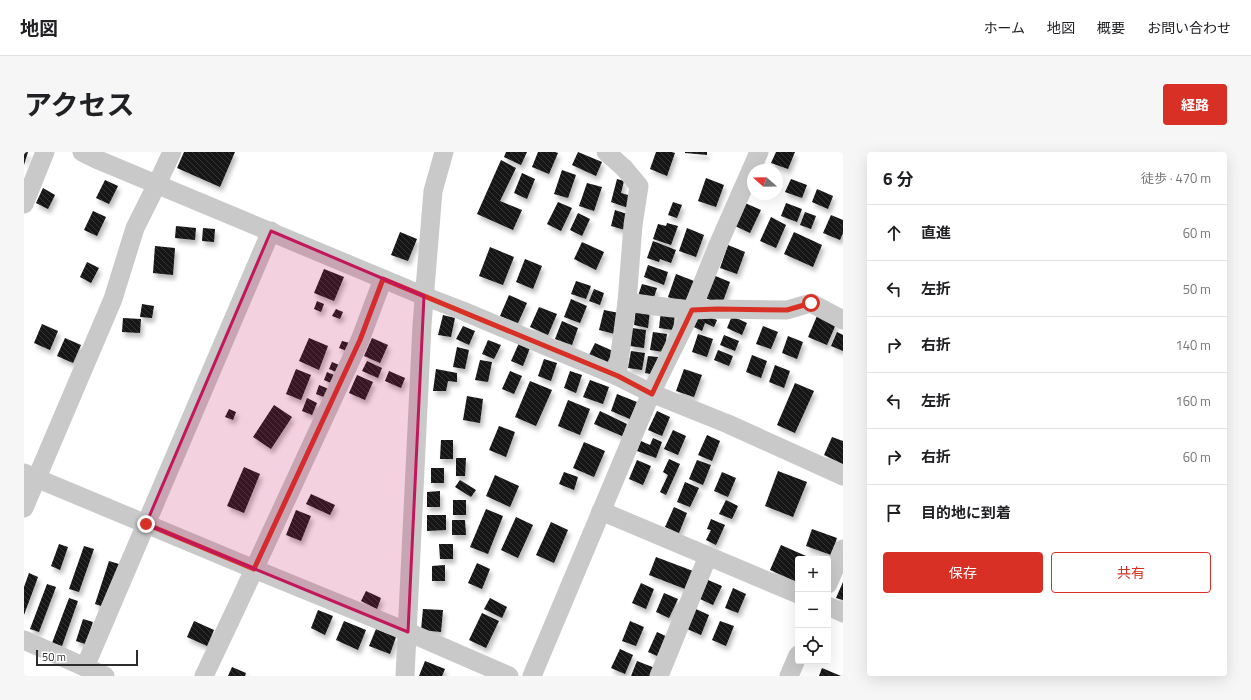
<!DOCTYPE html>
<html lang="ja">
<meta charset="utf-8">
<style>
:root{--surface:#fff;--page:#f6f6f6;--text:#202124;--muted:#757577;--line:#e0e0e0;--accent:#d93025}
body{margin:0;font-family:"Titillium Web","Noto Sans JP",sans-serif;background:var(--page);color:var(--text)}
.controls{position:absolute;right:12px;bottom:12px;display:grid;overflow:hidden;border-radius:4px;box-shadow:0 4px 16px #0002}
.controls button{width:36px;height:36px;display:grid;place-items:center;padding:0;border:0;border-bottom:1px solid var(--line);background:var(--surface);color:var(--text);font:20px sans-serif}
.compass{position:absolute;left:723px;top:12px;width:36px;height:36px;border-radius:50%;background:var(--surface);box-shadow:0 4px 16px #0002;rotate:290deg}
.scale{position:absolute;left:12px;bottom:10px;width:102px;box-sizing:border-box;padding-left:4px;border:2px solid #2c2c2c;border-top:0;font-size:11px;line-height:14px;white-space:nowrap;color:#2c2c2c;-webkit-text-stroke:3px #fff;paint-order:stroke}
.stop{position:absolute;width:12px;height:12px;margin:-9px;border:3px solid #d93025;border-radius:50%;background:#fff}
.stop.end{background:#d93025;border-color:#fff;box-shadow:0 1px 4px #0008}
.list{margin:0;padding:0;list-style:none}
h2{display:flex;justify-content:space-between;align-items:center;height:52px;margin:0;padding:0 16px;font-size:17px}
h2 small{font-size:13px;font-weight:400;color:var(--muted)}
.list li{display:grid;grid-template-columns:26px 1fr auto;gap:12px;align-items:center;box-sizing:border-box;height:56px;padding:0 16px;border-top:1px solid var(--line)}
.list b{display:block;font-size:15px;white-space:nowrap}
.list em{font-size:13px;font-style:normal;color:var(--muted)}
.actions{display:flex;gap:8px;padding:12px 16px}
.actions a{flex:1;padding:9px 0;border:1px solid var(--accent);border-radius:4px;text-align:center;font-size:14px;color:var(--accent)}
.actions .main{background:var(--accent);color:#fff}
.icon{flex:none;width:22px;height:22px;fill:none;stroke:currentColor;stroke-width:2;stroke-linecap:round;stroke-linejoin:round}
.map{position:relative;flex:none;width:819px;height:524px;overflow:hidden;border-radius:4px}
header{display:flex;align-items:center;gap:24px;box-sizing:border-box;height:56px;padding:0 20px;background:var(--surface);border-bottom:1px solid var(--line)}
header strong{font-size:19px}
nav{display:flex;gap:22px;margin-inline-start:auto;font-size:14px}
.intro{display:flex;align-items:center;justify-content:space-between;box-sizing:border-box;height:96px;padding:0 24px}
h1{margin:0;font-size:28px}
.button{padding:10px 18px;border-radius:4px;background:var(--accent);color:#fff;font-size:14px;font-weight:700}
main{display:flex;gap:24px;padding:0 24px}
aside{flex:1;background:var(--surface);border-radius:4px;box-shadow:0 4px 16px #0002}
.map>svg:first-child{display:block}
.building{fill:url(#building-back-hatch);filter:url(#shadow)}
.lines{fill:none;stroke-linecap:round;stroke-linejoin:round}
.minor{stroke:#c9c9c9;stroke-width:19}
.route{stroke:#d93025;stroke-width:5}
.marked{fill:#c2185b;fill-opacity:0.2;stroke:#c2185b;stroke-width:3;stroke-linejoin:round}
</style>
<header>
<strong>地図</strong>
<nav><a>ホーム</a><a>地図</a><a>概要</a><a>お問い合わせ</a></nav>
</header>
<div class="intro"><h1>アクセス</h1><a class="button">経路</a></div>
<main>
<div class="map">
<svg width="819" height="524" viewBox="0 0 819 524">
<defs>
<pattern id="building-back-hatch" width="6" height="6" patternUnits="userSpaceOnUse"><rect width="6" height="6" fill="#131313"/><path d="M-1 5l2 2M0 0l6 6M5-1l2 2" fill="none" stroke="#363636"/></pattern>
<filter id="shadow"><feDropShadow dx="2.5" dy="4.5" stdDeviation="2" flood-color="#0004"/></filter>
</defs>
<rect width="100%" height="100%" fill="#fff"/>
<g class="building">
<path d="M0,0h4l-4,13z"/>
<path d="M160,0h51l-15,35 -43,-19z"/>
<path d="M482,0h21l-6,13 -17,-8z"/>
<path d="M514,0h17l3,1 -9,21 -17,-7z"/>
<path d="M554,0l24,10 -6,14 -24,-11z"/>
<path d="M632,0h16l3,1 -8,23 -17,-7z"/>
<path d="M661,0h22v3l-22,-2z"/>
<path d="M752,0h19l-7,17 -17,-6z"/>
<path d="M477,8l15,8 -16,33 22,9 -9,20 -36,-16z"/>
<path d="M538,18l14,5 -8,23 -14,-4z"/>
<path d="M498,21l13,6 -8,20 -13,-6z"/>
<path d="M682,26l18,7 -8,22 -18,-6z"/>
<path d="M593,27l7,2 -3,12 14,4 -4,12 -20,-7z"/>
<path d="M767,27l16,6 -5,13 -17,-6z"/>
<path d="M81,28l13,6 -9,18 -13,-6z"/>
<path d="M563,31l15,4 -8,24 -15,-5z"/>
<path d="M19,36l12,7 -7,14 -12,-6z"/>
<path d="M793,37l16,7 -5,13 -16,-7z"/>
<path d="M534,50l14,6 -11,23 -14,-7z"/>
<path d="M649,50l9,3 -5,13 -9,-3z"/>
<path d="M721,51l16,7 -11,23 -15,-7z"/>
<path d="M762,51l16,6 -5,13 -16,-6z"/>
<path d="M591,58l15,5 -5,15 -14,-4z"/>
<path d="M69,59l13,6 -9,19 -13,-6z"/>
<path d="M781,60l11,4 -5,13 -11,-4z"/>
<path d="M554,61l12,6 -8,17 -12,-6z"/>
<path d="M807,63l12,5v13l-3,7 -17,-7z"/>
<path d="M747,65l15,8 -10,23 -16,-7z"/>
<path d="M643,71l11,3 -7,19 -18,-6 5,-15 8,2z"/>
<path d="M152,74l20,2 -1,12 -20,-2z"/>
<path d="M179,76l12,1 -1,13 -12,-1z"/>
<path d="M663,76l17,7 -8,22 -17,-6z"/>
<path d="M376,80l17,7 -9,22 -17,-6z"/>
<path d="M770,80l28,13 -9,22 -29,-13z"/>
<path d="M629,89l23,9 -5,13 -11,-4 -1,3 -12,-4z"/>
<path d="M558,90l22,10 -8,18 -22,-11z"/>
<path d="M704,93l17,7 -8,22 -17,-6z"/>
<path d="M131,94l20,2 -2,27 -20,-2z"/>
<path d="M466,95l24,10 -11,28 -24,-9z"/>
<path d="M501,107l17,7 -9,23 -17,-7z"/>
<path d="M63,110l12,6 -8,15 -11,-6z"/>
<path d="M624,113l20,7 -4,13 -20,-8z"/>
<path d="M300,117l20,8 -10,24 -20,-8z"/>
<path d="M652,122l18,7 -9,22 -17,-6z"/>
<path d="M689,123l17,7 -8,22 -17,-6z"/>
<path d="M552,129l15,5 -5,13 -15,-5z"/>
<path d="M618,132l15,4 -4,12 -15,-4z"/>
<path d="M570,137l10,4 -4,12 -11,-4z"/>
<path d="M485,143l18,8 -9,20 -18,-7z"/>
<path d="M547,147l16,7 -7,17 -16,-6z"/>
<path d="M293,149l7,3 -3,8 -7,-3z"/>
<path d="M118,152l12,2 -2,12 -12,-1z"/>
<path d="M515,155l18,7 -9,21 -18,-8z"/>
<path d="M612,156l14,2 -2,18 -14,-3z"/>
<path d="M312,157l7,3 -3,7 -8,-3z"/>
<path d="M580,158l15,3 -4,21 -16,-4z"/>
<path d="M637,159l14,2 -2,17 -14,-2z"/>
<path d="M676,161l17,7 -3,7 -9,-4 -3,8 -8,-4z"/>
<path d="M419,163l12,3 -4,19 -13,-2z"/>
<path d="M708,164l15,7 -5,12 -15,-7z"/>
<path d="M793,164l19,8 -9,21 -19,-8z"/>
<path d="M99,166l18,1 -1,14 -18,-1z"/>
<path d="M538,169l16,7 -6,17 -17,-6z"/>
<path d="M18,172l16,7 -8,19 -16,-7z"/>
<path d="M439,174l12,5 -6,14 -13,-6z"/>
<path d="M739,174l15,6 -7,17 -15,-5z"/>
<path d="M608,176l14,2 -2,18 -14,-2z"/>
<path d="M629,180l14,2 -3,18 -14,-2z"/>
<path d="M813,180l6,3v16l-12,-5z"/>
<path d="M674,182l15,5 -6,18 -15,-5z"/>
<path d="M700,183l15,6 -4,10 -15,-6z"/>
<path d="M764,184l15,6 -6,17 -15,-6z"/>
<path d="M41,186l16,7 -8,18 -16,-7z"/>
<path d="M285,186l19,8 -9,24 -20,-9z"/>
<path d="M348,186l16,7 -8,18 -16,-7z"/>
<path d="M464,188l13,5 -7,14 -12,-5z"/>
<path d="M318,189l8,2 -3,8 -8,-3z"/>
<path d="M495,191l11,5 -7,18 -12,-5z"/>
<path d="M571,191l18,8 -6,12 -18,-8z"/>
<path d="M433,195l12,3 -4,19 -12,-2z"/>
<path d="M694,198l15,6 -4,10 -15,-6z"/>
<path d="M607,199l14,2 -3,17 -14,-2z"/>
<path d="M728,203l15,6 -6,17 -15,-6z"/>
<path d="M624,204l10,1 -2,18 -11,-2z"/>
<path d="M520,207l13,4 -6,18 -13,-5z"/>
<path d="M456,208l12,2 -4,20 -13,-2z"/>
<path d="M343,209l15,7 -4,10 -16,-7z"/>
<path d="M308,210l7,3 -3,7 -7,-3z"/>
<path d="M751,213l15,6 -6,17 -15,-6z"/>
<path d="M272,217l15,6 -10,25 -15,-6z"/>
<path d="M412,217l21,4v9l-9,-1 -2,10h-13z"/>
<path d="M660,217l18,6 -8,22 -18,-6z"/>
<path d="M365,219l16,7 -4,10 -16,-7z"/>
<path d="M486,219l12,5 -8,18 -12,-5z"/>
<path d="M546,219l12,4 -6,18 -12,-5z"/>
<path d="M303,220l7,3 -3,8 -7,-3z"/>
<path d="M333,223l16,7 -8,18 -16,-7z"/>
<path d="M566,228l19,7 -6,17 -20,-7z"/>
<path d="M506,229l22,9 -16,36 -21,-9z"/>
<path d="M771,231l19,8 -19,42 -18,-8z"/>
<path d="M295,233l10,4 -3,9 -10,-4z"/>
<path d="M593,242l20,8 -7,17 -19,-8z"/>
<path d="M443,244l16,3 -3,24 -17,-3z"/>
<path d="M283,246l10,5 -5,12 -10,-4z"/>
<path d="M544,248l22,9 -10,26 -22,-9z"/>
<path d="M250,253l18,12 -21,32 -18,-12z"/>
<path d="M205,257l7,3 -3,8 -8,-3z"/>
<path d="M576,259l27,13 -5,12 -28,-12z"/>
<path d="M633,259l13,6 -8,19 -14,-6z"/>
<path d="M475,274l16,6 -9,25 -17,-7z"/>
<path d="M649,278l13,6 -8,19 -14,-6z"/>
<path d="M683,283l13,6 -8,20 -14,-6z"/>
<path d="M808,285l11,4v23l-19,-9z"/>
<path d="M629,286l9,4 -6,16 -19,-7 4,-10 9,4z"/>
<path d="M417,288h12v19h-13z"/>
<path d="M560,290l21,9 -11,26 -21,-9z"/>
<path d="M432,306h10l-1,18h-9z"/>
<path d="M645,307l11,5 -14,31 -6,-3 8,-17 -5,-3z"/>
<path d="M613,308l14,6 -8,19 -14,-6z"/>
<path d="M673,308l14,5 -8,20 -14,-6z"/>
<path d="M220,315l16,7 -16,39 -17,-7z"/>
<rect x="407" y="316" width="13" height="15"/>
<path d="M754,319l29,11 -14,35 -28,-11z"/>
<path d="M540,320l14,5 -4,13 -15,-6z"/>
<path d="M698,320l14,6 -8,19 -14,-6z"/>
<path d="M471,323l24,11 -9,21 -24,-11z"/>
<path d="M436,328l16,10 -5,7 -16,-10z"/>
<path d="M661,330l14,6 -9,19 -13,-5z"/>
<path d="M416,339v16h-13v-15z"/>
<path d="M287,342l24,11 -5,10 -24,-11z"/>
<rect x="429" y="348" width="13" height="15"/>
<path d="M702,348l12,6 -6,13 -13,-5z"/>
<path d="M650,355l13,6 -8,20 -14,-6z"/>
<path d="M462,357l17,7 -15,38 -18,-7z"/>
<path d="M272,358l15,6 -10,25 -15,-6z"/>
<path d="M403,363h19v15l-19,1z"/>
<path d="M492,365l17,8 -15,33 -17,-8z"/>
<path d="M687,367l14,6 -9,20 -10,-5 5,-10 -4,-1z"/>
<path d="M428,368h13l1,15h-14z"/>
<path d="M527,370l17,8 -14,33 -18,-8z"/>
<path d="M788,377l25,9 -6,17 -25,-9z"/>
<path d="M35,392l9,3 -8,23 -9,-4z"/>
<path d="M415,392h14v15h-13z"/>
<path d="M757,393l25,11 -1,3h-7v15l-3,7 -25,-11z"/>
<path d="M60,394l10,3 -15,43 -10,-3z"/>
<path d="M632,405l37,14 -8,18 -36,-14z"/>
<path d="M85,409l10,3 -15,43 -9,-3z"/>
<path d="M453,411l13,6 -8,20 -14,-6z"/>
<path d="M421,413v16h-13v-15z"/>
<path d="M5,421l9,4 -14,38v-28z"/>
<path d="M684,428l14,6 -9,19 -13,-6z"/>
<path d="M819,430v18l-7,-2z"/>
<path d="M617,431l13,6 -8,20 -14,-6z"/>
<path d="M23,432l9,3 -17,45 -9,-3z"/>
<path d="M709,436l13,6 -8,19 -13,-5z"/>
<path d="M342,439l15,7 -4,11 -16,-8z"/>
<path d="M640,441l14,6 -9,19 -13,-6z"/>
<path d="M45,446l9,3 -16,45 -10,-3z"/>
<path d="M466,446l17,9 -5,11 -18,-9z"/>
<path d="M399,457l20,1 -2,22 -20,-2z"/>
<path d="M672,457l13,6 -8,20 -14,-6z"/>
<path d="M294,458l15,6 -8,19 -14,-7z"/>
<path d="M458,461l17,8 -13,27 -17,-8z"/>
<path d="M59,467l10,3 -8,22 -9,-3z"/>
<path d="M170,469l20,9 -7,16 -20,-9z"/>
<path d="M320,469l22,9 -8,20 -22,-10z"/>
<path d="M606,469l14,6 -8,19 -14,-5z"/>
<path d="M696,469l14,5 -8,20 -14,-6z"/>
<path d="M352,477l20,8 -6,17 -21,-8z"/>
<path d="M633,480l13,6 -8,20 -14,-6z"/>
<path d="M596,497l13,6 -8,19 -14,-6z"/>
<path d="M401,509l20,8 -3,7h-23z"/>
<path d="M613,509l18,7 -3,8h-21z"/>
<path d="M208,515l14,6 -1,3h-17z"/>
<path d="M798,516l19,8h-22z"/>
</g>
<g class="lines">
<g class="minor">
<path d="M58,0l14,7 328,137 39,15 154,65 34,17 77,31 115,52"/>
<path d="M582,0l18,16 15,18 -6,39 -6,77 -10,74"/>
<path d="M0,52l21,-52"/>
<path d="M603,150l28,4 37,4 25,-1 70,1 24,-7 32,17"/>
<path d="M0,321l230,96 154,63 101,44"/>
<path d="M0,356l89,-209 22,-71 22,-44 15,-32"/>
<path d="M577,359l197,83"/>
<path d="M804,432l15,-35"/>
<path d="M804,454l15,7"/>
<path d="M0,488l81,36"/>
<path d="M61,515l186,-436"/>
<path d="M180,524l35,-74 121,-262 23,-61"/>
<path d="M381,524l17,-351 11,-134 11,-39"/>
<path d="M508,524l119,-283 41,-83 26,-65 41,-93"/>
<path d="M635,524l49,-120"/>
<path d="M765,524l9,-21"/>
</g>
</g>
<g class="lines">
<path class="route" d="M122,372l108,45 106,-229 23,-61 235,97 34,18 40,-84 25,-1 70,1 24,-7"/>
</g>
<path class="marked" d="M247,79l153,65 -16,336 -262,-108z"/>
</svg>
<div class="controls">
<button>+</button>
<button>−</button>
<button><svg class="icon" aria-label="locate" viewBox="0 0 24 24"><circle cx="12" cy="12" r="6"/><path d="M12 2v4M12 18v4M2 12h4M18 12h4"/></svg></button>
</div>
<svg class="compass" viewBox="-18 -18 36 36"><path d="M0-13l5 13h-10z" fill="#e53935"/><path d="M0 13l5-13h-10z" fill="#757577"/></svg>
<div class="scale">50 m</div>
<div class="stop" style="left:787px;top:151px"></div>
<div class="stop end" style="left:122px;top:372px"></div>
</div>
<aside>
<h2>6 分<small>徒歩 · 470 m</small></h2>
<ul class="list">
<li><svg class="icon" aria-label="ahead" viewBox="0 0 24 24"><path d="M12 20V5M6 11l6-6 6 6"/></svg><div><b>直進</b></div><em>60 m</em></li>
<li><svg class="icon" aria-label="left" viewBox="0 0 24 24"><path d="M17 20v-9H6M10 6l-5 5 5 5"/></svg><div><b>左折</b></div><em>50 m</em></li>
<li><svg class="icon" aria-label="right" viewBox="0 0 24 24"><path d="M7 20v-9h11M14 6l5 5-5 5"/></svg><div><b>右折</b></div><em>140 m</em></li>
<li><svg class="icon" aria-label="left" viewBox="0 0 24 24"><path d="M17 20v-9H6M10 6l-5 5 5 5"/></svg><div><b>左折</b></div><em>160 m</em></li>
<li><svg class="icon" aria-label="right" viewBox="0 0 24 24"><path d="M7 20v-9h11M14 6l5 5-5 5"/></svg><div><b>右折</b></div><em>60 m</em></li>
<li><svg class="icon" aria-label="arrive" viewBox="0 0 24 24"><path d="M6 21V4h12l-3 4 3 4H6"/></svg><div><b>目的地に到着</b></div></li>
</ul>
<div class="actions"><a class="main">保存</a><a>共有</a></div>
</aside>
</main>
